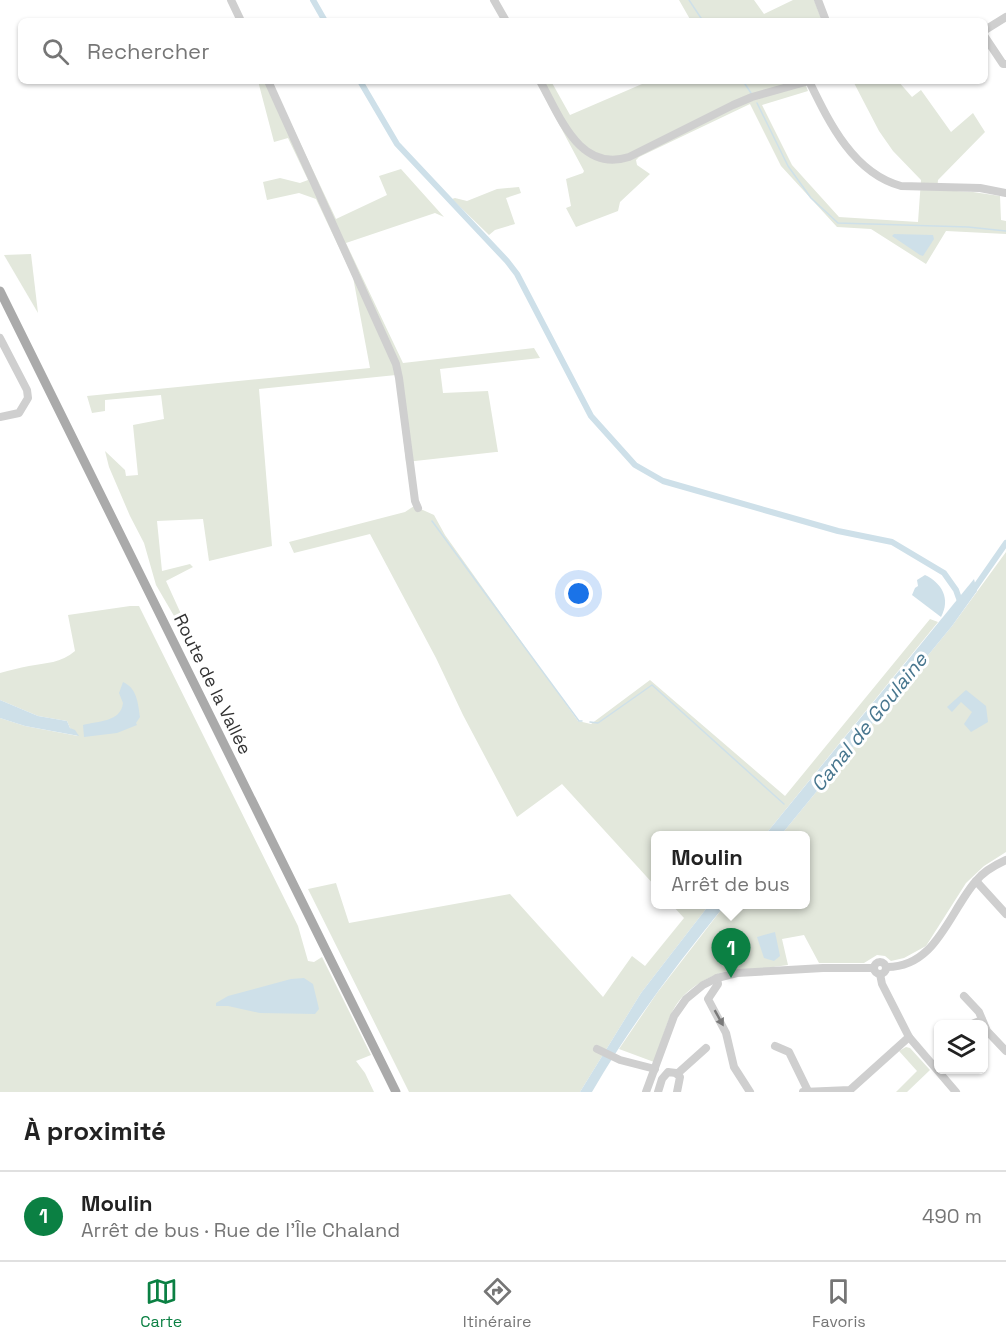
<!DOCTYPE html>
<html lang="fr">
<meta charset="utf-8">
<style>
:root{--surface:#fff;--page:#f6f6f6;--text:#222;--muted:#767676;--line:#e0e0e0;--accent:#0b8043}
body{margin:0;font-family:"Space Grotesk",sans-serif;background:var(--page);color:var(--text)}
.controls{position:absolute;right:18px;bottom:18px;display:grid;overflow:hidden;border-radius:9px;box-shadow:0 2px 4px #0004}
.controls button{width:54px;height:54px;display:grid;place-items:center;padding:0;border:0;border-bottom:2px solid var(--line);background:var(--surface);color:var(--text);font:30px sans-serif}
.you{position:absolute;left:579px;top:594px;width:21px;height:21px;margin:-15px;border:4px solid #fff;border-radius:50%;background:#1a73e8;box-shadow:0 0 0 9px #1a73e833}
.badge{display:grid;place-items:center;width:39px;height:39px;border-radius:50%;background:var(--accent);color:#fff;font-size:20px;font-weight:700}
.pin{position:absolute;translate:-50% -50px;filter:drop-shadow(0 2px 3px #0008)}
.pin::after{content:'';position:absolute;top:32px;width:21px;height:18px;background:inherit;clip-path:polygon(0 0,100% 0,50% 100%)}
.popup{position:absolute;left:651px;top:831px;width:159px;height:78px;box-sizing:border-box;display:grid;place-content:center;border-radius:9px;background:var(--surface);filter:drop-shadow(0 2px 4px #0005);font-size:20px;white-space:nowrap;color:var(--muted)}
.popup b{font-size:22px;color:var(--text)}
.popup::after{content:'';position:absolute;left:50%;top:100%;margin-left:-12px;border:12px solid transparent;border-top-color:var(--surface)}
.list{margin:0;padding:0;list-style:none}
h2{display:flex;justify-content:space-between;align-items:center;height:78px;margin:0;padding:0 24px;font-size:26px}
h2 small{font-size:20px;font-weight:400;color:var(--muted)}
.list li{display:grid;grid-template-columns:39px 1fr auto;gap:18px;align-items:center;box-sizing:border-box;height:90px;padding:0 24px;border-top:2px solid var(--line)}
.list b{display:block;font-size:22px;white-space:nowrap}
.list p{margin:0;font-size:20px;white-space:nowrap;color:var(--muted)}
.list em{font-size:20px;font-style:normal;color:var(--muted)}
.icon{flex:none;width:33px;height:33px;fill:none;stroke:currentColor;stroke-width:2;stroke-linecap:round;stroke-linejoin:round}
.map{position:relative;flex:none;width:1006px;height:1092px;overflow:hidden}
.search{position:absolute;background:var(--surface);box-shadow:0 2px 4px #0004;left:18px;right:18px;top:18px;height:66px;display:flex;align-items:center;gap:15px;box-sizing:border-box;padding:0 21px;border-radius:9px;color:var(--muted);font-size:22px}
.sheet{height:168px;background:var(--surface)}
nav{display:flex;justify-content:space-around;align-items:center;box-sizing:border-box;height:84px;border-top:2px solid var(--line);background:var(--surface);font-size:16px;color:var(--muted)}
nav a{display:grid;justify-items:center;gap:3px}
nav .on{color:var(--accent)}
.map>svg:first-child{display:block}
.green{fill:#e3e8dc}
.water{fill:#cee0e9}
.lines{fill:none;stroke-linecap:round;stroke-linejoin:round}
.stream{stroke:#cee0e9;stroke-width:1.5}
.canal{stroke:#cee0e9;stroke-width:6}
.minor{stroke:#cfcfcf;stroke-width:8}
.major{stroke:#aaa;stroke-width:9}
.oneway{fill:#797979}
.labels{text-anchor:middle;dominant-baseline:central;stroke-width:6;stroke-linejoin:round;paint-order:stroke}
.street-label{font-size:18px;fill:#323232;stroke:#fff}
.water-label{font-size:20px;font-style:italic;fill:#47768e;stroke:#fff}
</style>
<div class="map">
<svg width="1006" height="1092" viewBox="0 0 1006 1092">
<rect width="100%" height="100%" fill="#fff"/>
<g class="green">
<path d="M679,0h75l10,14 29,-14h21l8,21h-131z"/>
<path d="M258,81h13l65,138 51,-24 -8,-19 22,-7 43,48 -9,-4 -89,30 57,120 131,-15 6,10 -100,11 3,24 45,-2 10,61h-2l-90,10 -10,-87 -137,14 13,157 -63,15 -6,-42 -46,2 5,50 28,-7 3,3 -27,14 21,46 -6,1 -25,-43 -12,-42 -14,-27 -21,-49 -4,-16 20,19 1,6 12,-1 -5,-50 31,-6 -3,-24 -56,5v11l-13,2 -5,-17 283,-28 -17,-91 -37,-78 -17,-6 -32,7 -4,-18 17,-4 20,5 8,-3 -20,-42 -14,4z"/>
<path d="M536,81h15l19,34 79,-34h155l4,10 -46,14 30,60 47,52 79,5 3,-42 -28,-29 -14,-20 -26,-50h45l14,16 9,-7 30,42 22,-19 12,19 -47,48 -1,10 36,2 27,4 1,24 5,1v13l-60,-3 -20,33 -55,-35 -34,-2 -56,-61 -31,-62 -111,53 -3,3 1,5 13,9 -30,28 -2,9 -42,16 -10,-19 5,-2 -5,-27 17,-6 1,-2z"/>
<path d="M519,187l2,6 -15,5 9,26 -20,6 -6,5 -37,-36 3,-1 12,3 30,-12z"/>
<path d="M31,254l7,59 -34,-58z"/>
<path d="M414,506l20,9 11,20 133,186 13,3 59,-44 135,116 145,-177 8,3 -173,213 -109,1v51l-94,-103 -45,33 -54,-102 -27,-57 -66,-124 -76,19 -5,-11 116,-30z"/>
<path d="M1006,552v300l-22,14 -18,17 -40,63 -22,12 -13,3 -6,-5 -8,-1 -13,8h-45l-15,-28 -22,4 6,26 -38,5c-12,-3 -26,1 -37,6 -45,21 -43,44 -59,86l-35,-13 38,-56 68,-88 81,-1v-68l-25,-1 171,-209z"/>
<path d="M130,606h9l159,320 10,35 6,1 8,-5 49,98 -15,6 9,12 9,19h-374v-374l25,8 53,10 -8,-8 -3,-7 -29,-5 -38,-16v-27c10,-3 19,-5 29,-7 17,-3 32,-3 46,-15l-7,-36z"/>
<path d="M336,883l13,40 161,-29 93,103 29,-41 13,10 39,-48 -12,-13h37l-68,88 -61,99h-171l-101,-203z"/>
<path d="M906,1047l4,1 20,22 -23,22h-11l21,-21 -18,-20z"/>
</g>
<g class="water">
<path d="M894,234l39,1 1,4 -11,17 -3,-1 -28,-19z"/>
<path d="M925,575c17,8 26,24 16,42l-29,-22 3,-7 3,-2 -1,-6z"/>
<path d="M974,579l3,12 -25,35 -171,209h-16z"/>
<path d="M123,682c14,6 15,21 17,35l-4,6 1,2 -20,8 -33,4 -1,-12c15,-4 38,-3 40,-22l-4,-10z"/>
<path d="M966,690l20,16 2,16 -17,10 -7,-8 8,-12 -11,-10 -9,10 -5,-5z"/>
<path d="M0,700l38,16 29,5 3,7 5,2 4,6 -54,-10 -25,-8z"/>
<path d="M709,905h16c-48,59 -95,121 -133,187h-12l61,-99z"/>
<path d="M775,932l5,24 -6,5 -10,-3 -7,-21z"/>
<path d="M304,978l9,6 6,25 -4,5 -55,-1 -32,-7h-12v-3l12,-7 63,-17z"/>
</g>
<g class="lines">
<g class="stream">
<path d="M689,0l14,21"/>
<path d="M743,81l8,12"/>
<path d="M757,103l31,63 23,32 27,25 130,4 38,4"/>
<path d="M432,521l147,200h3"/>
<path d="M590,722l8,1 54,-38 132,119"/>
</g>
<g class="canal">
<path d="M313,0l12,21"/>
<path d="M360,81l37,63 110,117 10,13 74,142 44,49 28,16 175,50 54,11 52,31 12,17 5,14"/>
<path d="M972,592l34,-49"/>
</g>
<g class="minor">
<path d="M231,0l10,21"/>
<path d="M494,0l12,21"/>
<path d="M818,0l8,21"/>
<path d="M985,30l21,-13"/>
<path d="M985,37l18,27h3"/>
<path d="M268,81l128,283 3,14 16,123 3,7"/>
<path d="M540,81c20,35 39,92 89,76l104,-52 19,-8 57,-16"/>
<path d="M809,81c20,41 44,92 92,105l79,2 26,5"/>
<path d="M0,338l27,52 1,8 -9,15 -19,4"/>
<path d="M976,881l30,33"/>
<circle cx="880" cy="968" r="6"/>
<path d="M886,967c50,1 63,-55 90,-86 7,-9 19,-16 30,-21"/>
<path d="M880,974l2,10 27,53 47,55"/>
<path d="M717,978l1,6 -10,15 18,34 8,34 16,25"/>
<path d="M964,996l15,16 8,19 19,20"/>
<path d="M972,1024l10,-4"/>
<path d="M775,1046l14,6 19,39"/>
<path d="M597,1049l23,11 35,9"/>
<path d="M677,1074l29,-26"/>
<path d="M646,1092l28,-76 12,-17 17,-14 14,-7 20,-5 86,-5h50"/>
<path d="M658,1092l4,-13 6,-7 8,1 4,4 -3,15"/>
<path d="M803,1092l47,-2 59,-53"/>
</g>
<path class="major" d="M0,291l396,801"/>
</g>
<defs><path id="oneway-solid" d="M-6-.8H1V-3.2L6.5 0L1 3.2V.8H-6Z" transform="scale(1.5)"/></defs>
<use class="oneway" href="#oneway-solid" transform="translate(719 1018) rotate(61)"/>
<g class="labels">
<g class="street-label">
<text transform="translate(213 684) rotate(64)">Route de la Vallée</text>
</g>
<g class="water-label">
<text transform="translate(869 722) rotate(-51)">Canal de Goulaine</text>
</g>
</g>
</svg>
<div class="controls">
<button><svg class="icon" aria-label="layers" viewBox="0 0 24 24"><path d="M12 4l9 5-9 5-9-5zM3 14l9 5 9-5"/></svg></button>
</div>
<div class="you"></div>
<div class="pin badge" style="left:731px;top:978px">1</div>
<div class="popup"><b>Moulin</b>Arrêt de bus</div>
<div class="search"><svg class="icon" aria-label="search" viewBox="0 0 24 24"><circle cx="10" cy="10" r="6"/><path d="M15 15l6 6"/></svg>Rechercher</div>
</div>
<section class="sheet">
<h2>À proximité<small></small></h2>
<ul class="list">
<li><span class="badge">1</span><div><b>Moulin</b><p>Arrêt de bus · Rue de l'Île Chaland</p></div><em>490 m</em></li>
</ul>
</section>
<nav>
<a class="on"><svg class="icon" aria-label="map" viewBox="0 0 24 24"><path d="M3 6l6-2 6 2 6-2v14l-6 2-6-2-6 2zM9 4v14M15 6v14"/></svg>Carte</a>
<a><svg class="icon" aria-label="directions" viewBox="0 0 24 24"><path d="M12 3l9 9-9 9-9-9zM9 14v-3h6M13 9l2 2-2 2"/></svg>Itinéraire</a>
<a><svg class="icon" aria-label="saved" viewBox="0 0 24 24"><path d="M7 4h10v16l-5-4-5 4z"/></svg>Favoris</a>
</nav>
